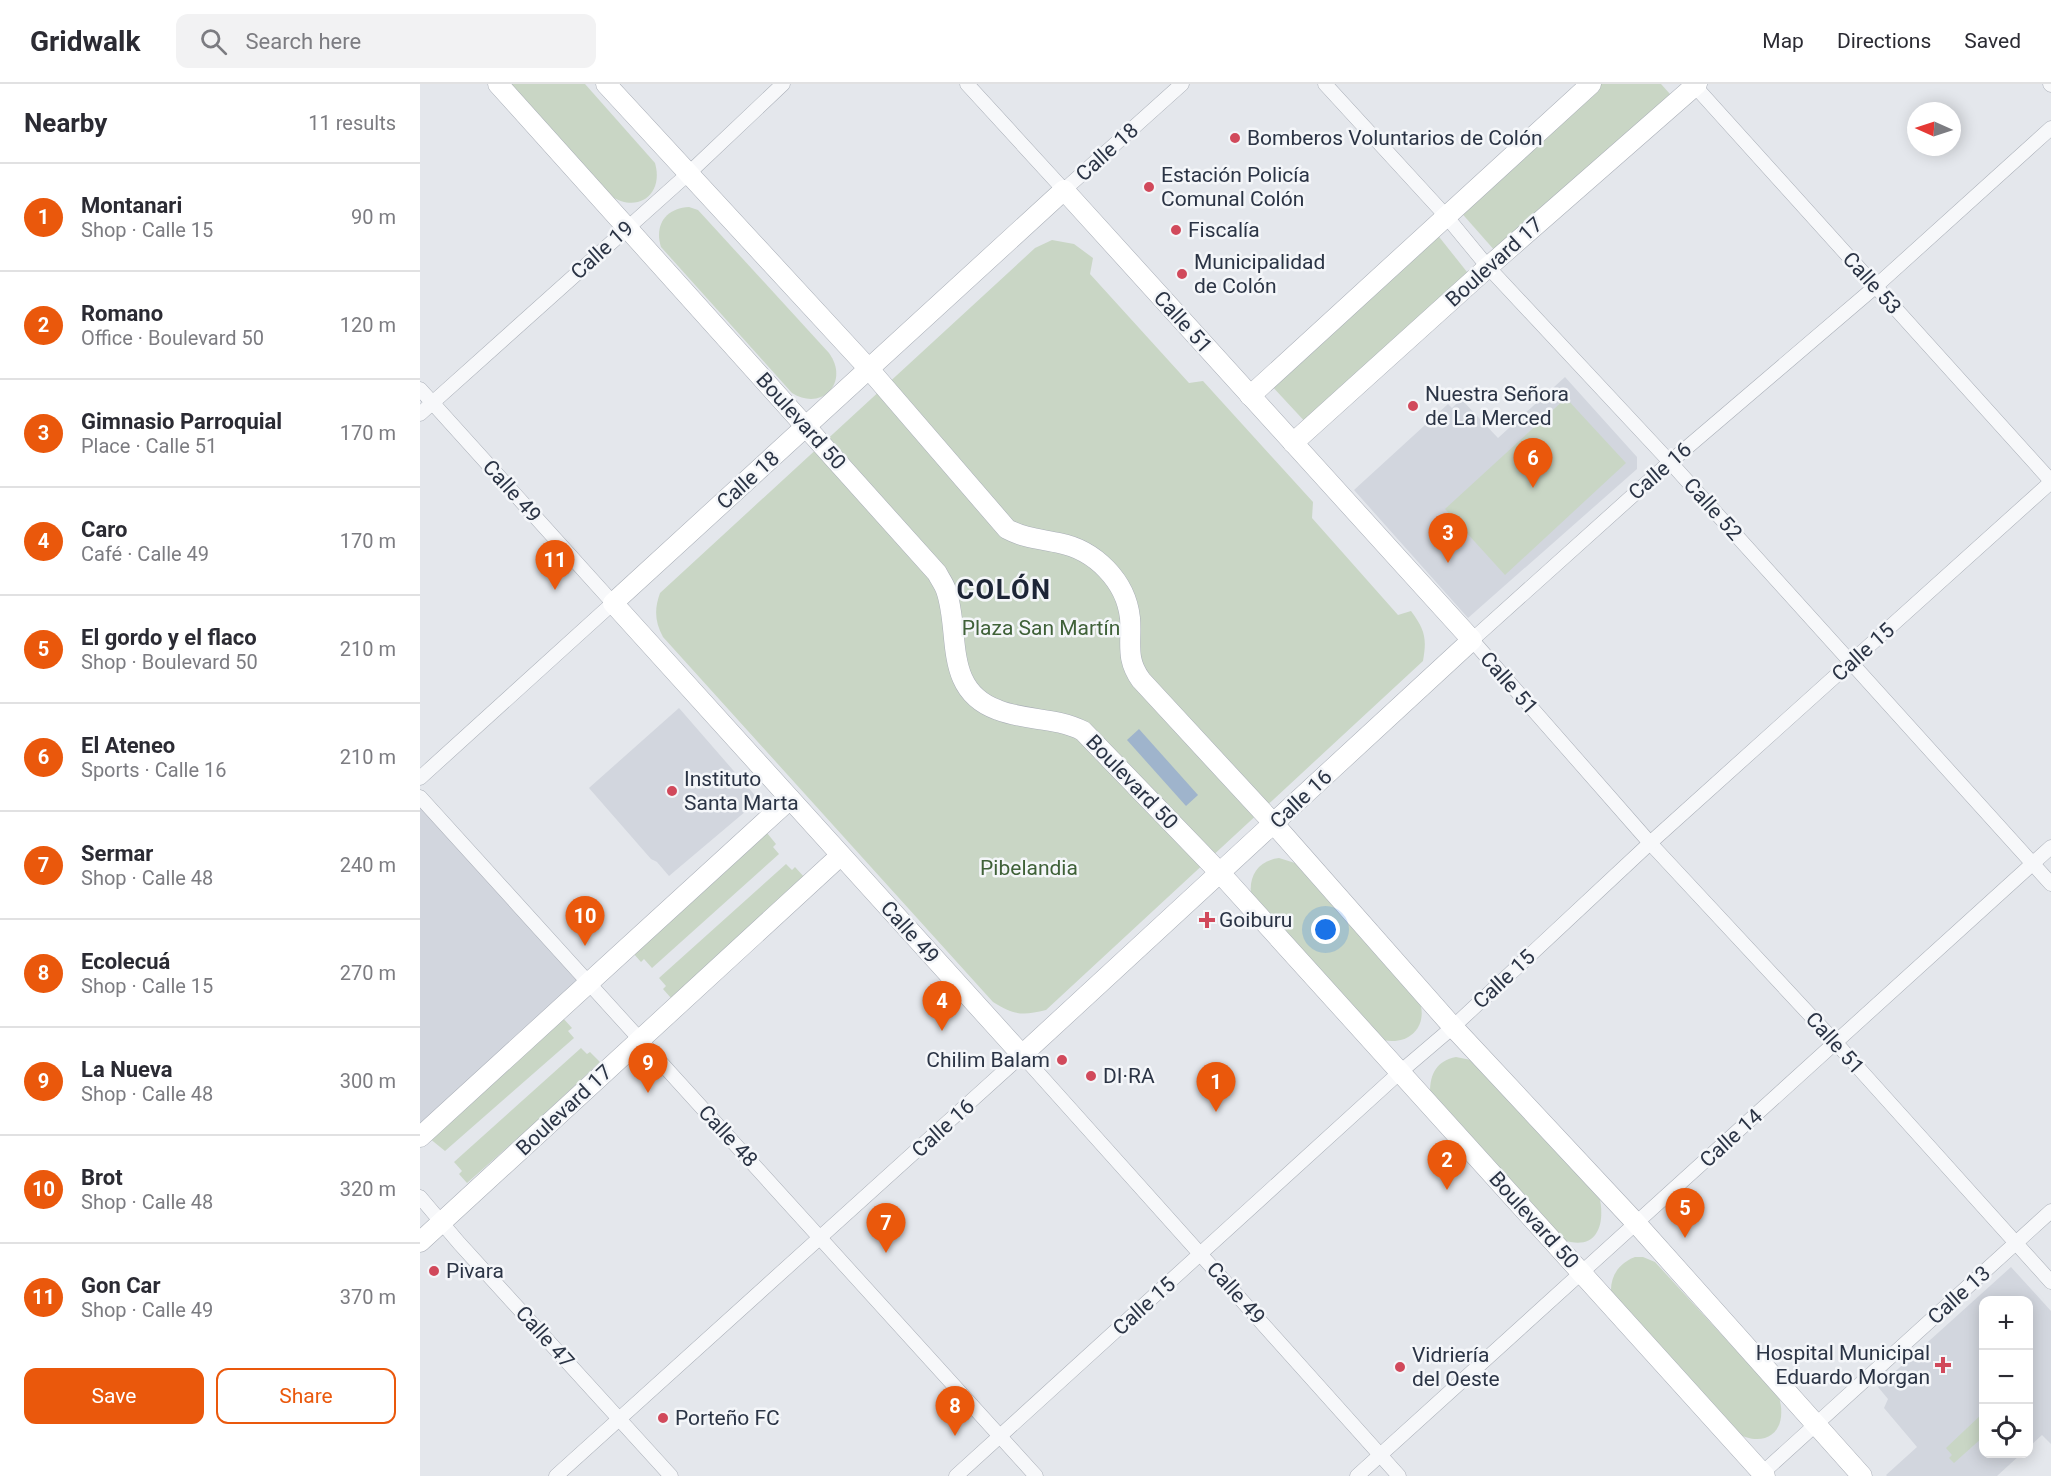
<!DOCTYPE html>
<meta charset="utf-8">
<style>
:root{--surface:#fff;--page:#f2f2f3;--text:#2b2b33;--muted:#7c7c81;--line:#e1e1e2;--accent:#ea580c}
body{margin:0;font-family:Roboto,sans-serif;background:var(--page);color:var(--text)}
.controls{position:absolute;right:18px;bottom:18px;display:grid;overflow:hidden;border-radius:12px;box-shadow:0 3px 15px #0003}
.controls button{width:54px;height:54px;display:grid;place-items:center;padding:0;border:0;border-bottom:2px solid var(--line);background:var(--surface);color:var(--text);font:30px sans-serif}
.compass{position:absolute;left:1487px;top:18px;width:54px;height:54px;border-radius:50%;background:var(--surface);box-shadow:0 3px 15px #0003;rotate:273deg}
.you{position:absolute;left:906px;top:846px;width:21px;height:21px;margin:-15px;border:4px solid #fff;border-radius:50%;background:#1a73e8;box-shadow:0 0 0 9px #1a73e833}
.badge{display:grid;place-items:center;width:39px;height:39px;border-radius:50%;background:var(--accent);color:#fff;font-size:20px;font-weight:700}
.pin{position:absolute;translate:-50% -50px;filter:drop-shadow(0 2px 3px #0008)}
.pin::after{content:'';position:absolute;top:32px;width:21px;height:18px;background:inherit;clip-path:polygon(0 0,100% 0,50% 100%)}
.list{margin:0;padding:0;list-style:none}
h2{display:flex;justify-content:space-between;align-items:center;height:78px;margin:0;padding:0 24px;font-size:26px}
h2 small{font-size:20px;font-weight:400;color:var(--muted)}
.list li{display:grid;grid-template-columns:39px 1fr auto;gap:18px;align-items:center;box-sizing:border-box;height:108px;padding:0 24px;border-top:2px solid var(--line)}
.list b{display:block;font-size:22px;white-space:nowrap}
.list p{margin:0;font-size:20px;white-space:nowrap;color:var(--muted)}
.list em{font-size:20px;font-style:normal;color:var(--muted)}
.actions{display:flex;gap:12px;padding:18px 24px}
.actions a{flex:1;padding:14px 0;border:2px solid var(--accent);border-radius:12px;text-align:center;font-size:21px;color:var(--accent)}
.actions .main{background:var(--accent);color:#fff}
.icon{flex:none;width:33px;height:33px;fill:none;stroke:currentColor;stroke-width:2;stroke-linecap:round;stroke-linejoin:round}
.map{position:relative;flex:none;width:1631px;height:1392px;overflow:hidden}
header{display:flex;align-items:center;gap:36px;box-sizing:border-box;height:84px;padding:0 30px;background:var(--surface);border-bottom:2px solid var(--line)}
header strong{font-size:28px}
nav{display:flex;gap:33px;margin-inline-start:auto;font-size:21px}
.search{width:420px;height:54px;background:var(--page);display:flex;align-items:center;gap:15px;box-sizing:border-box;padding:0 21px;border-radius:12px;color:var(--muted);font-size:22px}
main{display:flex}
aside{flex:1;background:var(--surface)}
.map>svg:first-child{display:block}
.built{fill:#d2d6de}
.green{fill:#c9d6c5}
.water{fill:#9fb4cc}
.lines{fill:none;stroke-linecap:round;stroke-linejoin:round}
.street-casing{stroke:#a9aeb7;stroke-width:15}
.secondary-casing{stroke:#a9aeb7;stroke-width:21}
.street{stroke:#f7f8fa;stroke-width:14}
.secondary{stroke:#fff;stroke-width:20}
.poi-dot{fill:#d1495b;stroke:#f4f6f9;stroke-width:2}
.labels{text-anchor:middle;dominant-baseline:central;stroke-width:5;stroke-linejoin:round;paint-order:stroke}
.poi-label{font-size:21px;fill:#2b3445;stroke:#f4f6f9;text-anchor:start}
.street-label{font-size:21px;fill:#2b3445;stroke:#f4f6f9}
.park-label{font-size:21px;fill:#3f6138;stroke:#f4f6f9}
.district-label{font-size:27px;font-weight:bold;letter-spacing:1.5px;fill:#1d2536;stroke:#f4f6f9}
</style>
<header>
<strong>Gridwalk</strong>
<div class="search"><svg class="icon" aria-label="search" viewBox="0 0 24 24"><circle cx="10" cy="10" r="6"/><path d="M15 15l6 6"/></svg>Search here</div>
<nav><a>Map</a><a>Directions</a><a>Saved</a></nav>
</header>
<main>
<aside>
<h2>Nearby<small>11 results</small></h2>
<ul class="list">
<li><span class="badge">1</span><div><b>Montanari</b><p>Shop · Calle 15</p></div><em>90 m</em></li>
<li><span class="badge">2</span><div><b>Romano</b><p>Office · Boulevard 50</p></div><em>120 m</em></li>
<li><span class="badge">3</span><div><b>Gimnasio Parroquial</b><p>Place · Calle 51</p></div><em>170 m</em></li>
<li><span class="badge">4</span><div><b>Caro</b><p>Café · Calle 49</p></div><em>170 m</em></li>
<li><span class="badge">5</span><div><b>El gordo y el flaco</b><p>Shop · Boulevard 50</p></div><em>210 m</em></li>
<li><span class="badge">6</span><div><b>El Ateneo</b><p>Sports · Calle 16</p></div><em>210 m</em></li>
<li><span class="badge">7</span><div><b>Sermar</b><p>Shop · Calle 48</p></div><em>240 m</em></li>
<li><span class="badge">8</span><div><b>Ecolecuá</b><p>Shop · Calle 15</p></div><em>270 m</em></li>
<li><span class="badge">9</span><div><b>La Nueva</b><p>Shop · Calle 48</p></div><em>300 m</em></li>
<li><span class="badge">10</span><div><b>Brot</b><p>Shop · Calle 48</p></div><em>320 m</em></li>
<li><span class="badge">11</span><div><b>Gon Car</b><p>Shop · Calle 49</p></div><em>370 m</em></li>
</ul>
<div class="actions"><a class="main">Save</a><a>Share</a></div>
</aside>
<div class="map">
<svg width="1631" height="1392" viewBox="0 0 1631 1392">
<rect width="100%" height="100%" fill="#e4e7ec"/>
<g class="built">
<path d="M1145,293l72,80v12l-169,149 -114,-128 94,-86 4,4 9,-9 37,39z"/>
<path d="M259,624l80,92 -90,76 -12,-14 -6,-3 -62,-71z"/>
<path d="M0,713l169,187 -169,153z"/>
<path d="M1591,1183l40,44v133l-9,-9 -13,12 -1,-147h-44v154h37l-24,22h-110l-1,-1 31,-28 -33,-39 4,-9 -10,-12z"/>
</g>
<g class="green">
<path d="M91,0h74l70,79c9,31 -17,51 -44,33z"/>
<path d="M1179,0h62l9,10 -174,158 -38,-43z"/>
<path d="M269,123l9,3 131,143c21,29 -7,59 -37,40l-131,-146c-7,-22 5,-39 28,-40z"/>
<path d="M1016,149l35,44 -162,149 -39,-42z"/>
<path d="M632,156l22,4 19,14 -3,16 99,109 14,-2 110,121 -1,16 86,97 13,-4c14,19 16,27 12,50l-377,349c-24,6 -32,5 -53,-8l-330,-365c-8,-15 -9,-27 -3,-44l375,-345z"/>
<path d="M1146,314l60,65 -121,112 -60,-66z"/>
<path d="M347,749l9,11 -3,3 6,7 -127,114 -8,-9 -3,3 -8,-9z"/>
<path d="M859,774l16,5 124,137c10,25 -9,46 -36,40l-131,-140c-5,-21 4,-39 27,-42z"/>
<path d="M366,780l6,6 3,-3 10,11 -134,120 -8,-9 3,-3 -7,-8z"/>
<path d="M142,933l10,11 -4,3 6,7 -129,113 -16,-13z"/>
<path d="M161,964l6,6 3,-2 10,10 -72,67 -61,54 -8,-9 3,-3 -8,-9z"/>
<path d="M1036,973l15,3 128,135c7,28 -1,57 -36,45l-133,-148c0,-19 7,-31 26,-35z"/>
<path d="M1215,1173h8l12,5 124,135c10,35 -14,53 -45,35l-123,-139c-1,-17 8,-30 24,-36z"/>
<path d="M1563,1329v24l-29,26 -5,-5 3,-3 -6,-7z"/>
</g>
<path class="water" d="M719,645l59,66 -12,11 -59,-66z"/>
<g class="lines">
<g class="street-casing">
<g id="street">
<path d="M547,0l97,106 118,-106"/>
<path d="M905,0l121,132 42,51 182,195 381,422"/>
<path d="M1273,0l358,397"/>
<path d="M1630,0l1,1"/>
<path d="M1631,44l-176,159 -205,175 -198,178 178,203 186,200 215,239"/>
<path d="M0,305l193,214 -193,175"/>
<path d="M0,330l269,-241 94,-89"/>
<path d="M0,713l616,679"/>
<path d="M0,1113l39,46 212,233"/>
<path d="M136,1392l466,-421 377,421"/>
<path d="M536,1392l443,-403 54,-46 197,-184 401,-361"/>
<path d="M937,1392l694,-629"/>
<path d="M1339,1392l292,-265"/>
</g>
</g>
<g class="secondary-casing">
<g id="secondary">
<path d="M78,0l439,489c3,6 7,11 9,17 15,42 -4,100 52,120 28,11 58,7 85,21l138,143 544,602"/>
<path d="M186,0l263,285 138,160c17,9 33,10 52,14 36,7 67,38 71,75 2,25 -5,40 11,62l133,144 179,203 183,196 226,253"/>
<path d="M644,106l408,450 -450,415 -409,-452z"/>
<path d="M830,312l341,-312"/>
<path d="M873,359l195,-176 209,-183"/>
<path d="M0,1053l370,-338"/>
<path d="M0,1158l420,-386"/>
</g>
</g>
<use href="#street" class="street"/>
<use href="#secondary" class="secondary"/>
</g>
<g class="poi-dot">
<circle cx="815" cy="54" r="6"/>
<circle cx="729" cy="103" r="6"/>
<circle cx="756" cy="146" r="6"/>
<circle cx="762" cy="190" r="6"/>
<circle cx="993" cy="322" r="6"/>
<circle cx="252" cy="707" r="6"/>
<path d="M784 827h6v6h6v6h-6v6h-6v-6h-6v-6h6z"/>
<circle cx="642" cy="976" r="6"/>
<circle cx="671" cy="992" r="6"/>
<circle cx="14" cy="1187" r="6"/>
<path d="M1520 1272h6v6h6v6h-6v6h-6v-6h-6v-6h6z"/>
<circle cx="980" cy="1283" r="6"/>
<circle cx="243" cy="1334" r="6"/>
</g>
<g class="labels">
<g class="poi-label">
<text x="827" y="54">Bomberos Voluntarios de Colón</text>
<text x="741" y="91">Estación Policía<tspan x="741" dy="24">Comunal Colón</tspan></text>
<text x="768" y="146">Fiscalía</text>
<text x="774" y="178">Municipalidad<tspan x="774" dy="24">de Colón</tspan></text>
<text x="1005" y="310">Nuestra Señora<tspan x="1005" dy="24">de La Merced</tspan></text>
<text x="264" y="695">Instituto<tspan x="264" dy="24">Santa Marta</tspan></text>
<text x="799" y="836">Goiburu</text>
<text x="630" y="976" text-anchor="end">Chilim Balam</text>
<text x="683" y="992">DI·RA</text>
<text x="26" y="1187">Pivara</text>
<text x="1510" y="1269" text-anchor="end">Hospital Municipal<tspan x="1510" dy="24">Eduardo Morgan</tspan></text>
<text x="992" y="1271">Vidriería<tspan x="992" dy="24">del Oeste</tspan></text>
<text x="255" y="1334">Porteño FC</text>
</g>
<g class="street-label">
<text transform="translate(687 68) rotate(-42)">Calle 18</text>
<text transform="translate(182 166) rotate(-42)">Calle 19</text>
<text transform="translate(1074 178) rotate(-42)">Boulevard 17</text>
<text transform="translate(1452 199) rotate(48)">Calle 53</text>
<text transform="translate(763 238) rotate(48)">Calle 51</text>
<text transform="translate(381 337) rotate(48)">Boulevard 50</text>
<text transform="translate(1240 387) rotate(-41)">Calle 16</text>
<text transform="translate(328 396) rotate(-42)">Calle 18</text>
<text transform="translate(92 407) rotate(48)">Calle 49</text>
<text transform="translate(1293 425) rotate(48)">Calle 52</text>
<text transform="translate(1443 568) rotate(-42)">Calle 15</text>
<text transform="translate(1089 599) rotate(49)">Calle 51</text>
<text transform="translate(712 698) rotate(46)">Boulevard 50</text>
<text transform="translate(881 715) rotate(-43)">Calle 16</text>
<text transform="translate(490 848) rotate(48)">Calle 49</text>
<text transform="translate(1084 895) rotate(-43)">Calle 15</text>
<text transform="translate(1415 959) rotate(48)">Calle 51</text>
<text transform="translate(144 1026) rotate(-43)">Boulevard 17</text>
<text transform="translate(523 1044) rotate(-42)">Calle 16</text>
<text transform="translate(308 1052) rotate(47)">Calle 48</text>
<text transform="translate(1311 1054) rotate(-42)">Calle 14</text>
<text transform="translate(1114 1136) rotate(48)">Boulevard 50</text>
<text transform="translate(816 1209) rotate(48)">Calle 49</text>
<text transform="translate(1539 1211) rotate(-42)">Calle 13</text>
<text transform="translate(724 1222) rotate(-42)">Calle 15</text>
<text transform="translate(125 1253) rotate(48)">Calle 47</text>
</g>
<g class="park-label">
<text x="621" y="544">Plaza San Martín</text>
<text x="609" y="784">Pibelandia</text>
</g>
<g class="district-label">
<text x="584" y="506">COLÓN</text>
</g>
</g>
</svg>
<div class="controls">
<button>+</button>
<button>−</button>
<button><svg class="icon" aria-label="locate" viewBox="0 0 24 24"><circle cx="12" cy="12" r="6"/><path d="M12 2v4M12 18v4M2 12h4M18 12h4"/></svg></button>
</div>
<svg class="compass" viewBox="-18 -18 36 36"><path d="M0-13l5 13h-10z" fill="#e53935"/><path d="M0 13l5-13h-10z" fill="#7c7c81"/></svg>
<div class="you"></div>
<div class="pin badge" style="left:796px;top:1028px">1</div>
<div class="pin badge" style="left:1027px;top:1106px">2</div>
<div class="pin badge" style="left:1028px;top:479px">3</div>
<div class="pin badge" style="left:522px;top:947px">4</div>
<div class="pin badge" style="left:1265px;top:1154px">5</div>
<div class="pin badge" style="left:1113px;top:404px">6</div>
<div class="pin badge" style="left:466px;top:1169px">7</div>
<div class="pin badge" style="left:535px;top:1352px">8</div>
<div class="pin badge" style="left:228px;top:1009px">9</div>
<div class="pin badge" style="left:165px;top:862px">10</div>
<div class="pin badge" style="left:135px;top:506px">11</div>
</div>
</main>
